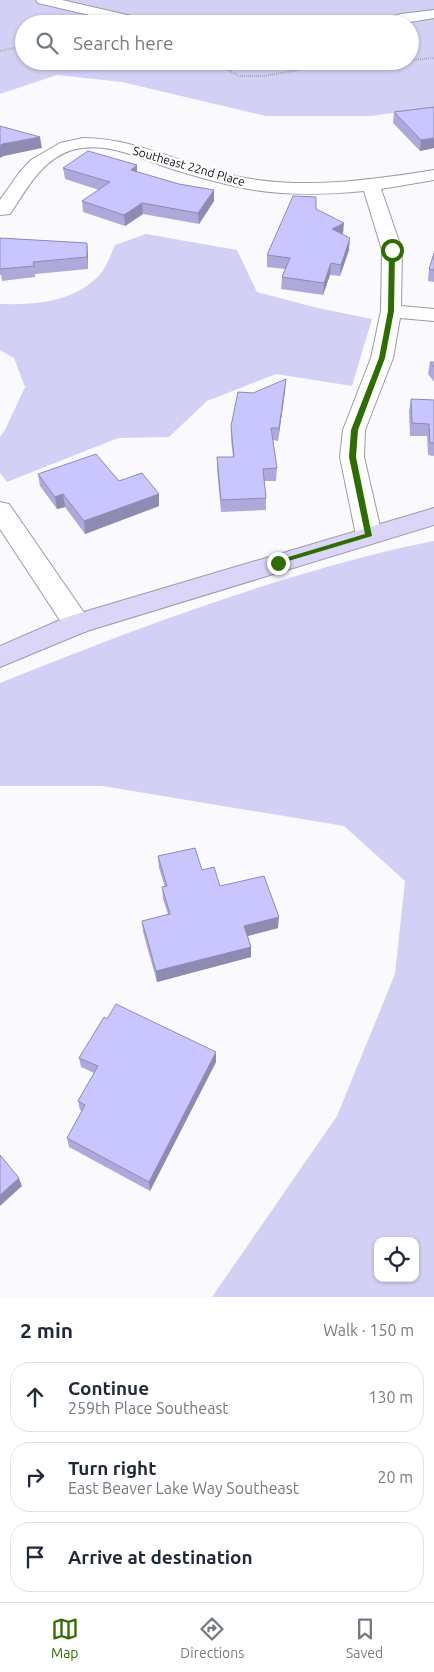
<!DOCTYPE html>
<meta charset="utf-8">
<style>
:root{--surface:#fff;--page:#f6f6f7;--text:#1f2937;--muted:#747a83;--line:#e0e1e3;--accent:#2e6d00}
body{margin:0;font-family:Ubuntu,sans-serif;background:var(--page);color:var(--text)}
.controls{position:absolute;right:15px;bottom:15px;display:grid;overflow:hidden;border-radius:10px;box-shadow:0 1px 4px #0004}
.controls button{width:45px;height:45px;display:grid;place-items:center;padding:0;border:0;border-bottom:1px solid var(--line);background:var(--surface);color:var(--text);font:25px sans-serif}
.stop{position:absolute;width:15px;height:15px;margin:-11px;border:4px solid #2e6d00;border-radius:50%;background:#fff}
.stop.end{background:#2e6d00;border-color:#fff;box-shadow:0 1px 5px #0008}
.list{margin:0;padding:0;list-style:none}
h2{display:flex;justify-content:space-between;align-items:center;height:65px;margin:0;padding:0 20px;font-size:21px}
h2 small{font-size:16px;font-weight:400;color:var(--muted)}
.list li{display:grid;grid-template-columns:32px 1fr auto;gap:15px;align-items:center;box-sizing:border-box;height:70px;margin:0 10px 10px;padding:0 10px;border:1px solid var(--line);border-radius:20px}
.list b{display:block;font-size:19px;white-space:nowrap}
.list p{margin:0;font-size:16px;white-space:nowrap;color:var(--muted)}
.list em{font-size:16px;font-style:normal;color:var(--muted)}
.icon{flex:none;width:28px;height:28px;fill:none;stroke:currentColor;stroke-width:2;stroke-linecap:round;stroke-linejoin:round}
.map{position:relative;flex:none;width:434px;height:1297px;overflow:hidden}
.search{position:absolute;background:var(--surface);box-shadow:0 1px 4px #0004;left:15px;right:15px;top:15px;height:55px;display:flex;align-items:center;gap:12px;box-sizing:border-box;padding:0 18px;border-radius:28px;color:var(--muted);font-size:19px}
.sheet{height:305px;background:var(--surface)}
nav{display:flex;justify-content:space-around;align-items:center;box-sizing:border-box;height:70px;border-top:1px solid var(--line);background:var(--surface);font-size:14px;color:var(--muted)}
nav a{display:grid;justify-items:center;gap:2px}
nav .on{color:var(--accent)}
.map>svg:first-child{display:block}
.green{fill:#d2d1f5;fill-rule:evenodd}
.lines{fill:none;stroke-linecap:round;stroke-linejoin:round}
.street-casing{stroke:#9b9ba2;stroke-width:2}
.secondary-casing{stroke:#9b9ba2;stroke-width:2}
.path{stroke:#aeadb2;stroke-width:2;stroke-dasharray:1 1;stroke-linecap:butt}
.street{fill:#fff;fill-rule:evenodd}
.secondary{fill:#dbd6f7;fill-rule:evenodd}
.wall{fill:#adaadb}
.shaded-wall{fill:#8d8bb2}
.building{fill:#c9c6ff;stroke:#8d8bb2}
.route{fill:#2e6d00}
.labels{text-anchor:middle;dominant-baseline:central;stroke-width:5;stroke-linejoin:round;paint-order:stroke}
.far-street-label{font-size:12px;fill:#111114;stroke:#fff}
</style>
<div class="map">
<svg width="434" height="1297" viewBox="0 0 434 1297">
<rect width="100%" height="100%" fill="#faf9fe"/>
<g class="green">
<path d="M0,0h434v107l-63,9h-105l-144,-34 -65,-7 -57,19zM24,24h386v37h-386z"/>
<path d="M146,234l91,16 20,42 61,16 54,11 -20,67 -76,-12 -69,27 -38,36 -51,1 -111,44 -7,-9v-36l5,-7 20,-43 -11,-29 -14,-8v-46c35,1 77,-2 101,-31 6,-7 10,-19 14,-28z"/>
<path d="M434,541v756h-222l125,-181 58,-142 10,-93 -61,-55 -241,-40h-103v-103c101,-41 201,-79 306,-110 42,-12 85,-24 128,-32zM378,1241h37v37h-37z"/>
</g>
<g class="lines">
<g class="street-casing">
<g id="street">
<path d="M36,0h26l91,21 2,3h-27l-90,-21z"/>
<path d="M434,10v8l-36,6h-23l2,-3 24,-7z"/>
<path d="M83,138c50,0 95,24 143,36 70,17 139,7 208,-4v10l-53,9 21,61 -1,56 33,3v12l-34,-3 -7,40 -28,72 -1,27 18,78 -4,6 -9,3 -9,-3 -4,-6 -16,-78 3,-27 28,-72 10,-47 1,-61 -18,-59c-42,4 -84,5 -126,-4 -22,-5 -44,-11 -66,-18 -31,-10 -66,-29 -100,-19 -31,10 -45,39 -62,64l-10,1v-15l19,-27 12,-13 29,-17z"/>
<path d="M0,502l9,2 78,113 3,7 -3,7 -10,3 -10,-3 -67,-102z"/>
</g>
</g>
<g class="secondary-casing">
<path id="secondary" d="M434,508v17l-347,106 -87,36v-21l67,-29z"/>
</g>
<g class="path">
<path d="M0,51l24,-5"/>
<path d="M410,60l24,-2"/>
<path d="M212,61l27,15h26l60,-11 58,-4"/>
</g>
<use href="#street" class="street"/>
<use href="#secondary" class="secondary"/>
</g>
<g class="wall">
<path d="M434,107v41l-14,3 -27,-28 1,-11z"/>
<path d="M63,168l74,4 77,29 -15,23 -56,-10 -18,12 -42,-14 -1,-11 17,-11 -34,-11z"/>
<path d="M316,209l27,25 6,16 -9,26 -10,-1 -7,20 -42,-6 1,-12 3,-8 -18,-2v-12z"/>
<path d="M0,238l87,5 1,26 -53,5v3l-33,4 -1,-6h-1z"/>
<path d="M434,253v29l-6,-1 1,-12z"/>
<path d="M430,362h4v20l-6,-8z"/>
<path d="M285,391l-7,50 -5,-1 4,28 -1,13h-12l2,17v12l-45,2 -4,-43v-12h16l-2,-18v-13l22,-33z"/>
<path d="M411,399l23,1v56l-6,-1 -1,-19h-17l-1,-25z"/>
<path d="M38,474l81,7 40,13v12l-74,28 -20,-27 -8,2 -17,-23z"/>
<path d="M158,856l44,14 18,16 58,42 -30,8 3,11v10l-94,25 -14,-50 -1,-11 26,-7 -5,-15 -1,-12h3l-6,-19z"/>
<path d="M107,1019l109,33v10l-66,129 -81,-44 -2,-9 15,-27 -2,-1 -2,-9 16,-28 -13,-6 -2,-9z"/>
</g>
<g class="shaded-wall">
<path d="M40,137l2,11 -38,8 -4,2v-12l2,-2z"/>
<path d="M434,138v10l-14,3 1,-11z"/>
<path d="M137,165v12l-6,-7z"/>
<path d="M214,190v11l-15,23 -1,-11z"/>
<path d="M142,203l1,11 -18,12 -1,-11z"/>
<path d="M344,223l-1,11 -11,-5z"/>
<path d="M350,238l-1,12 -9,26 1,-11z"/>
<path d="M87,243l1,12v14l-1,-12z"/>
<path d="M331,263l-1,12 -7,20 1,-12z"/>
<path d="M286,379l-1,12 -7,50 1,-13z"/>
<path d="M63,494l2,13 -8,2 -2,-12z"/>
<path d="M159,494v12l-74,28 -1,-13z"/>
<path d="M279,917l-1,11 -34,9v-11z"/>
<path d="M251,947v10l-94,25 -1,-11z"/>
<path d="M216,1052v10l-66,129 -1,-9z"/>
<path d="M19,1178l3,8 -22,20v-11z"/>
</g>
<g class="building">
<path d="M434,107v31l-13,2 -27,-28z"/>
<path d="M0,126l40,11 -38,7 -2,2z"/>
<path d="M88,151l49,14 -6,5 48,14 35,6 -16,23 -56,-10 -18,12 -42,-14 28,-19 -47,-14z"/>
<path d="M293,196l23,1v12l28,14 -12,6 18,9 -9,27 -10,-2 -7,20 -42,-6 8,-19 -23,-3z"/>
<path d="M0,238l87,5v14l-54,5 1,4 -34,3z"/>
<path d="M434,253v17l-5,-1z"/>
<path d="M430,362h4v5z"/>
<path d="M286,379l-7,49h-8l6,40 -14,1 3,29 -45,2 -4,-43h17l-3,-31 7,-34 15,1z"/>
<path d="M411,399l23,1v43h-4l-1,-19 -17,-1z"/>
<path d="M96,454l23,27 23,-8 17,21 -75,27 -21,-27 -8,3 -17,-23z"/>
<path d="M195,848l7,22 12,-3 6,19 44,-10 15,41 -35,9 7,21 -95,24 -14,-50 28,-7 -8,-27 5,-1 -9,-30z"/>
<path d="M116,1004l100,48 -67,130 -82,-44 18,-33 -7,-4 20,-35 -19,-8 25,-41 3,2z"/>
<path d="M0,1155l19,23 -19,17z"/>
</g>
<path class="route" d="M392,249l3,1 -1,61 -9,47 -27,72 -2,27 16,79 -97,29v-4l90,-27 -16,-77 2,-27 28,-72 9,-47 1,-61z"/>
<g class="labels">
<g class="far-street-label">
<text transform="translate(189 166) rotate(16)">Southeast 22nd Place</text>
</g>
</g>
</svg>
<div class="controls">
<button><svg class="icon" aria-label="locate" viewBox="0 0 24 24"><circle cx="12" cy="12" r="6"/><path d="M12 2v4M12 18v4M2 12h4M18 12h4"/></svg></button>
</div>
<div class="stop" style="left:392px;top:250px"></div>
<div class="stop end" style="left:278px;top:563px"></div>
<div class="search"><svg class="icon" aria-label="search" viewBox="0 0 24 24"><circle cx="10" cy="10" r="6"/><path d="M15 15l6 6"/></svg>Search here</div>
</div>
<section class="sheet">
<h2>2 min<small>Walk · 150 m</small></h2>
<ul class="list">
<li><svg class="icon" aria-label="ahead" viewBox="0 0 24 24"><path d="M12 20V5M6 11l6-6 6 6"/></svg><div><b>Continue</b><p>259th Place Southeast</p></div><em>130 m</em></li>
<li><svg class="icon" aria-label="right" viewBox="0 0 24 24"><path d="M7 20v-9h11M14 6l5 5-5 5"/></svg><div><b>Turn right</b><p>East Beaver Lake Way Southeast</p></div><em>20 m</em></li>
<li><svg class="icon" aria-label="arrive" viewBox="0 0 24 24"><path d="M6 21V4h12l-3 4 3 4H6"/></svg><div><b>Arrive at destination</b></div></li>
</ul>
</section>
<nav>
<a class="on"><svg class="icon" aria-label="map" viewBox="0 0 24 24"><path d="M3 6l6-2 6 2 6-2v14l-6 2-6-2-6 2zM9 4v14M15 6v14"/></svg>Map</a>
<a><svg class="icon" aria-label="directions" viewBox="0 0 24 24"><path d="M12 3l9 9-9 9-9-9zM9 14v-3h6M13 9l2 2-2 2"/></svg>Directions</a>
<a><svg class="icon" aria-label="saved" viewBox="0 0 24 24"><path d="M7 4h10v16l-5-4-5 4z"/></svg>Saved</a>
</nav>
